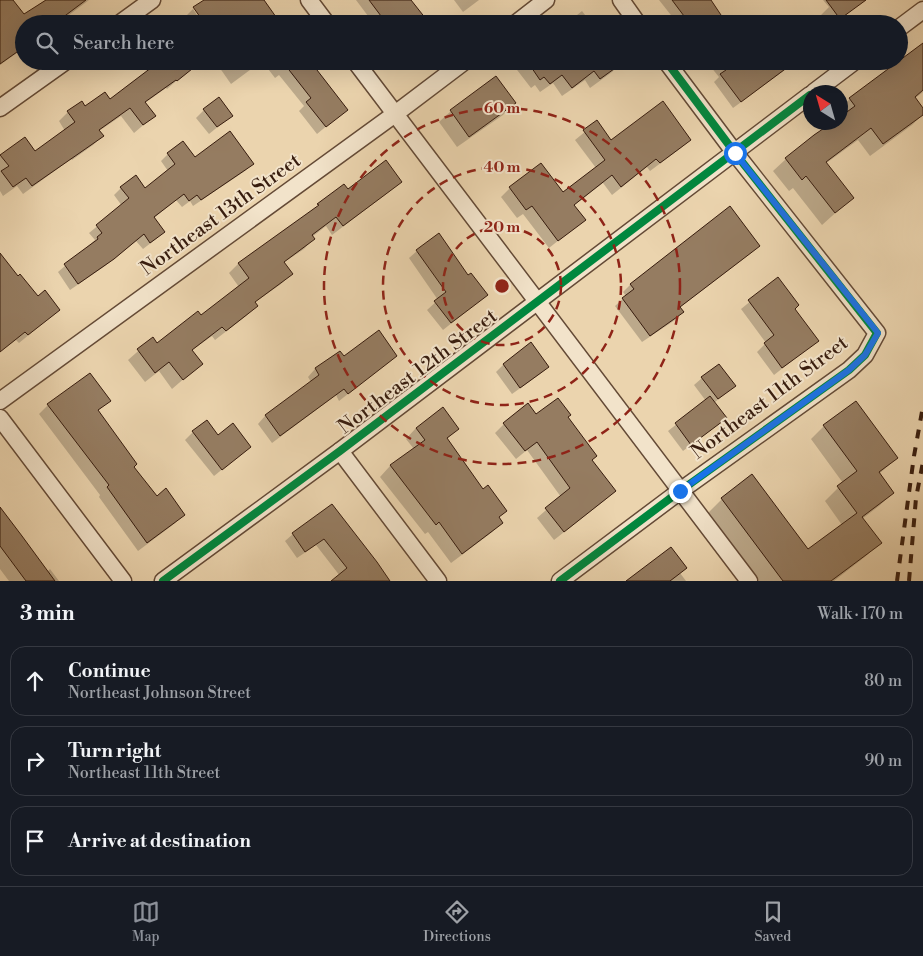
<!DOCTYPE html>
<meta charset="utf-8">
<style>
:root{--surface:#171b24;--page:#20242c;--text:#f1f3f6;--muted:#9ea1a6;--line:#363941;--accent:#8c9099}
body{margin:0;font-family:"Libre Bodoni",serif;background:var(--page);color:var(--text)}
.compass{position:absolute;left:803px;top:85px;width:45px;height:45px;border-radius:50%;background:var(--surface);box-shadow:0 5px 20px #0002;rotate:323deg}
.stop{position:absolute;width:15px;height:15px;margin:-11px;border:4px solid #1a73e8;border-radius:50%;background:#fff}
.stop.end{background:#1a73e8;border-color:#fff;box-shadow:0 1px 5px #0008}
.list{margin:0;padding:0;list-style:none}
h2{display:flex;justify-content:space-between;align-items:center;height:65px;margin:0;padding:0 20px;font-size:21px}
h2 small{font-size:16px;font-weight:400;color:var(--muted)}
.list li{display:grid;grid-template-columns:32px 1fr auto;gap:15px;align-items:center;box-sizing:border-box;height:70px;margin:0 10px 10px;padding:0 10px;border:1px solid var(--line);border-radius:15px}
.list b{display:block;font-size:19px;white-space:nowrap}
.list p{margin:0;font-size:16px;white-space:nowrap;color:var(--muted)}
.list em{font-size:16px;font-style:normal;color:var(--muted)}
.icon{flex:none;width:28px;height:28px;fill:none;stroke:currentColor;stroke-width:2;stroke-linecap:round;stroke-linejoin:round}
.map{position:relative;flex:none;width:923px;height:581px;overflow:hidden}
.search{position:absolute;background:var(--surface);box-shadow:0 5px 20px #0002;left:15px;right:15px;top:15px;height:55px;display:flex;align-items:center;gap:12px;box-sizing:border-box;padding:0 18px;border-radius:28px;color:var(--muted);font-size:19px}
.sheet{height:305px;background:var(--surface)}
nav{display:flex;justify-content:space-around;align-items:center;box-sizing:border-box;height:70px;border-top:1px solid var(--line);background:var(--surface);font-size:14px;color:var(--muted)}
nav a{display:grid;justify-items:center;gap:2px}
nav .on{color:var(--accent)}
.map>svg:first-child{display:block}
.shadow{fill:#0003}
.building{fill:#957c61;stroke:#371c0e}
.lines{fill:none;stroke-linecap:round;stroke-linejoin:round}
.minor-casing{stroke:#644a36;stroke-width:19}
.minor{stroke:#f2e3ca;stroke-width:16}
.rail{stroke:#371c0e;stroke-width:4;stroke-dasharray:9 9;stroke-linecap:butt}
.cycleway-casing{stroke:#f2e3ca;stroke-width:11}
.cycleway{stroke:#00873e;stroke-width:8}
.route{stroke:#1a73e8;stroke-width:6}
.ring{fill:none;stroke:#8f2418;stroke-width:2.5;stroke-dasharray:9 6}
.labels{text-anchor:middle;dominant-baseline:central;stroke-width:4;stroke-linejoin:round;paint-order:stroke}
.street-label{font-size:20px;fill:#371c0e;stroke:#f2e3ca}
.centre{fill:#8f2418;stroke:#f2e3ca;stroke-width:2.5}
.ring-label{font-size:15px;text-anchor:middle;font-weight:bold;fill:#8f2418;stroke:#f2e3ca;stroke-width:4;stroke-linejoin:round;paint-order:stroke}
</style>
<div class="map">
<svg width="923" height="581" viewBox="0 0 923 581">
<rect width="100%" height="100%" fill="#ebd4ae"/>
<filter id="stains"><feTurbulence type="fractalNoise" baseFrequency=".004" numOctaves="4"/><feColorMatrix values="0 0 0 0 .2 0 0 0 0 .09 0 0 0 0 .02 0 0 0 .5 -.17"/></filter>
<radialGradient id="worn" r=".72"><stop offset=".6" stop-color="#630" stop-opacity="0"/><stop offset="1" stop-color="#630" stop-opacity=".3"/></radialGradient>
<g class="shadow">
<path d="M0,0h3l20,16 22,-16h44l-32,24h-33v24l-24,17z"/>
<path d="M356,0h54l19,24h-55z"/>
<path d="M454,0h25l-16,12z"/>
<path d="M659,0h50l17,24h-48z"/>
<path d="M823,0h29l4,6 -20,18h-13l-4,-7 10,-10z"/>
<path d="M193,9l10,15h-11l-6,-8z"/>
<path d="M582,11l10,13h-26z"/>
<path d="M923,45v47l-9,7 9,11v4l-11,11 -42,31 -12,-16 -33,24 27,34 -30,27 -29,-37 -4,3 -16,-20 13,-12 54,-37v-14l10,-9z"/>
<path d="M145,61h40l6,7 -24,21 -1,-1 -21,15 9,13 -20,17 -13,-17 -22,15 3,5 -9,9 -21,15 -1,-1 -48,35 -6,-8 -14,10 -3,-5v-34l1,-1 34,-3 30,-22 -6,-10 9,-9 13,-9 4,5 24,-7 42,-32z"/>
<path d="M220,61h42l-31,23 -14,-20z"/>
<path d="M262,61h47l37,49 -29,24 -18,-23 5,-5 -25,-31 -4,3z"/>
<path d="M386,61h16l-10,8z"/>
<path d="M519,61h100l2,2 -9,9 -22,16 -5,-8 -23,16 -9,-13 -13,9 -5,-7 -4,3 -17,-22z"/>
<path d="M706,61h91l-64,47 -19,-26 5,-5z"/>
<path d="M514,103l-11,12 -46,32 -18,-25 12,-11z"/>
<path d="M204,110l27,6 -22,18 -13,-16z"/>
<path d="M597,122l14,19 79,-1 -9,8 -31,23 -3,-4 -35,28 -9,-12 -30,23 11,14 -35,28 -26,-34 -6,4 -16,-21 9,-9 31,-23 21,29 34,-26 -21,-28z"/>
<path d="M168,154l26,4 58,6 -7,7 -52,35 -3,-5 -8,6 -6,-7 -22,18 9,14 -7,7 -13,10 -7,-8 -31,25 -35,24 -12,-18 37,-32 -6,-7 33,-27 -8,-11 7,-7 24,2 23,-19 -7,-10z"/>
<path d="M400,182l-10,9 -58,44 -6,-9 -14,11 1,2 -9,10 -21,14 8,11 -10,10 -27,19 2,3 -10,10 -31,24 -3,-4 -21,15 10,13 -29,25 -13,-18 -14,11 -17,-22 24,-21 5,5 44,-28 38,-29 -10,-14 10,-10 71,-50 34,-27 3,5z"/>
<path d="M758,246l-7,7 -72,55 3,4 -7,8 -33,22 -27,-36 11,-10 -3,-4 8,-8z"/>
<path d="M417,251l61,51 -35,28 -16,-20 11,-10 -29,-42z"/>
<path d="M0,260l37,38 22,12 -40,33 -3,-3 -16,12z"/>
<path d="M778,279l16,30 23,32 -43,34 -17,-23 9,-9 -25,-34z"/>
<path d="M339,352l4,6 53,-2 -57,45 -3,-6 -64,48 -14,-19 7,-8 46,-34 -3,-5 7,-8z"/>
<path d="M503,365l45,2 -8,7 -28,20 -16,-22z"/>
<path d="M702,378l32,8 -20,17 11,15 -42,33 -15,-20 38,-30 -12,-16z"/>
<path d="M109,401l-12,11 36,55 23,31 27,17 -9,9 -36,27 -39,-54 1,-2 -61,-81 9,-9z"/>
<path d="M536,416l31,1 23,44 24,30 -9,9 -51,40 -17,-22 24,-21 -34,-47 -11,9 -21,-26 9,-9z"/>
<path d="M824,426l73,32 -18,16 14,19 -14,13 -17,13 18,24 -14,13 -32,25h-75l-51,-68 14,-14 30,-23 56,75 34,-26 -17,-24 18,-18 -32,-44z"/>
<path d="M416,428l42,1 -11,10 36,52 19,32 -11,10 -40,30 -23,-31 -3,2 -45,-57 10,-11 24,-17 -8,-10z"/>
<path d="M193,432l25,5 32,10 -36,29 -29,-36z"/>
<path d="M332,506l57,75 -49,-5 -24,-31 -19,13 -12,-17 8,-7z"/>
<path d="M0,509l47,63 3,-3 9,12h-50l-9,-12z"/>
<path d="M686,568l-6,5 6,8h-58z"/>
</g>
<g class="building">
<path d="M0,0h13l11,14 22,-14h40l-32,24h-30v23l-24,17z"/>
<path d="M204,0h60l17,24h-76l-12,-17z"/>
<path d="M369,0h42l19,24h-43z"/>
<path d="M672,0h39l16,24h-37z"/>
<path d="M826,0h40l-26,19z"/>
<path d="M923,43v47l-8,7 8,11v7l-40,29 -12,-16 -45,34 28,36 -19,15 -29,-37 -4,4 -17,-22 29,-23 19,-13h7v-5l15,-11 -6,-8z"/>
<path d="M160,61h42l-25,20 -1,-1 -31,22 11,14 -13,9 -13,-17 -31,22 5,6 -72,50 -6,-8 -13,9 -12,-16 8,-5 -9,-11 25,-18 10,14 40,-29 -8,-11 15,-10 3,5 20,-14 5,7z"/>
<path d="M282,61h28l38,49 -22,17 -20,-25 5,-4z"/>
<path d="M527,61h98l-25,18 -6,-8 -22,17 -10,-13 -12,9 -6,-7 -4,3z"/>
<path d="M719,61h77l-55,41 -21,-28 6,-4z"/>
<path d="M496,76l20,27 -47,34 -19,-27z"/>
<path d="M219,97l14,19 -16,11 -14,-18z"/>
<path d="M663,101l28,39 -31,23 -4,-4 -35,28 -9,-12 -38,30 12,15 -28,21 -26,-35 -6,4 -17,-23 32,-24 22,29 42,-32 -22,-30 14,-10 14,20z"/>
<path d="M230,131l24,33 -53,36 -4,-5 -8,6 -5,-7 -30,23 11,15 -15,11 -6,-9 -30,25 -36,25 -14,-20 34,-25 -1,-2 5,-4 -6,-8 33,-27 -9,-11 16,-12 9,13 30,-24 -8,-11 16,-12 12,16z"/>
<path d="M386,160l16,22 -59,44 -7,-9 -24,18 3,4 -31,23 9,12 -38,28 3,4 -32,25 -4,-4 -30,23 11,14 -20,16 -14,-18 -14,11 -18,-24 16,-12 4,6 41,-32 3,4 48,-37 -11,-15 81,-58 -2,-1 27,-20 4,5z"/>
<path d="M730,206l30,40 -80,61 4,5 -34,24 -28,-38 12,-9 -4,-5z"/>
<path d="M439,233l29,42 3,-2 17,22 -37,28 -17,-22 12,-9 -30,-42z"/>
<path d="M0,253l18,23 2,-2 18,22 7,-6 15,20 -32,25 -3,-3 -25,20z"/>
<path d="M778,277l21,28 -4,4 24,32 -37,27 -18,-25 10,-8 -26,-35z"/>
<path d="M379,330l18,26 -49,38 -4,-5 -64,47 -15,-21 54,-40 -4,-7 25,-17 4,5z"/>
<path d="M531,342l18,25 -29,21 -17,-24z"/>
<path d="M719,364l17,22 -18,13 -17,-22z"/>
<path d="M90,373l21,28 -13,9 39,54 -3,3 23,29 9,-8 19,27 -38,28 -40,-56 2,-2 -62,-81z"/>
<path d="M710,396l17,22 -36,27 -16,-22z"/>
<path d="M558,398l13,17 -3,2 29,39 -5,4 24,31 -52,41 -19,-24 25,-20 -33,-46 -12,9 -22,-28 25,-20 8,11z"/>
<path d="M856,401l42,57 -19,14 15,21 -32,24 20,26 -51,38h-48l-62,-83 31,-24 56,75 49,-36 -20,-27 20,-15 -34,-46z"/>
<path d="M443,407l16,22 -12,9 36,51 5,-4 19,26 -8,6 4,6 -41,31 -23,-32 -3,3 -46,-60 35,-25 -9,-12z"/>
<path d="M207,420l11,15 15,-12 18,24 -29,23 -30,-39z"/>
<path d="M332,504l45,58 13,19h-59l16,-13 -23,-29 -19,13 -13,-19z"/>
<path d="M0,507l22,29 33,45h-29l-26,-35z"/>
<path d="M671,547l16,21 -17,13h-44z"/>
</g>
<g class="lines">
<g class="minor-casing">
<g id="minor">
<path d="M309,0l18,24"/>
<path d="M621,0l17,24"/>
<path d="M119,24l33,-24"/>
<path d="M515,24l31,-24"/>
<path d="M899,28l24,-18"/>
<path d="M355,61l394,520"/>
<path d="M814,92l41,-31"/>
<path d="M0,108l66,-47"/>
<path d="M0,401l395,-287 70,-53"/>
<path d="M0,418l123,163"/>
<path d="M340,451l98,130"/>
<path d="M163,581l177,-130 470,-356"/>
<path d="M560,581l120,-90 169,-121 16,-15 12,-22 -142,-180 -69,-92"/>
</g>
</g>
<use href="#minor" class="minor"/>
<g class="rail">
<path d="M897,581l17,-125 9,-50"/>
<path d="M909,581l7,-83 7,-36"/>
</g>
<g class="cycleway-casing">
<g id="cycleway">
<path d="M163,581l177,-130 470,-356"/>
<path d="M560,581l120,-90 169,-121 16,-15 12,-22 -142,-180 -69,-92"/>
</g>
</g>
<use href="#cycleway" class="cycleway"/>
</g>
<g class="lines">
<path class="route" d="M680,491l169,-121 16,-15 13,-22 -143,-180"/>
</g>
<g class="ring">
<circle cx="502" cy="286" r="59"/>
<circle cx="502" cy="286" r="119"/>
<circle cx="502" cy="286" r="178"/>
</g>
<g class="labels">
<g class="street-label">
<text transform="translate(221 215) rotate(-36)">Northeast 13th Street</text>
<text transform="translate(418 372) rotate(-37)">Northeast 12th Street</text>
<text transform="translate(770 398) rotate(-37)">Northeast 11th Street</text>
</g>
</g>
<circle cx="502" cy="286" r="8" class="centre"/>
<g class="ring-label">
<text x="502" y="113">60 m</text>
<text x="502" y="172">40 m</text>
<text x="502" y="232">20 m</text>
</g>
<rect width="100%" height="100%" filter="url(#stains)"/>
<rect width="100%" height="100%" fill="url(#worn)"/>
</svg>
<svg class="compass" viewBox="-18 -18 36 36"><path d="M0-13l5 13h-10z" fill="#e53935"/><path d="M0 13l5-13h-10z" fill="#9ea1a6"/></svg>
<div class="stop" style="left:735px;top:153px"></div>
<div class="stop end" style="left:680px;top:491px"></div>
<div class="search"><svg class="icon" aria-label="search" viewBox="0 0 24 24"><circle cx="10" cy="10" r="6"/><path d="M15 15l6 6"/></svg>Search here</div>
</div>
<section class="sheet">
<h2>3 min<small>Walk · 170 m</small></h2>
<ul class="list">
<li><svg class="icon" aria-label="ahead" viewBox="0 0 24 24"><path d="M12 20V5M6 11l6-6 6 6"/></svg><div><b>Continue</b><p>Northeast Johnson Street</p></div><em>80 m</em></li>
<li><svg class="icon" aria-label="right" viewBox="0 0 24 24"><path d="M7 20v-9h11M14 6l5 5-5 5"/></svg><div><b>Turn right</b><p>Northeast 11th Street</p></div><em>90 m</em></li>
<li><svg class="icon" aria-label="arrive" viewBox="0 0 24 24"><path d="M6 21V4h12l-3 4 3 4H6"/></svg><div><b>Arrive at destination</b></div></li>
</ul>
</section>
<nav>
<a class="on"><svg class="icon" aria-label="map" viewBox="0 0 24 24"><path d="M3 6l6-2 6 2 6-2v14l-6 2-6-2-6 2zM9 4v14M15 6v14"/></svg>Map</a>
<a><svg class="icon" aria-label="directions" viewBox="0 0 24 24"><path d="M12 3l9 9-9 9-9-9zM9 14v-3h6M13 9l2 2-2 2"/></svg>Directions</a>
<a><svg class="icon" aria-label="saved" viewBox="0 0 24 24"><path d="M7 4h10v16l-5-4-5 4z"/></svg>Saved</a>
</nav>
